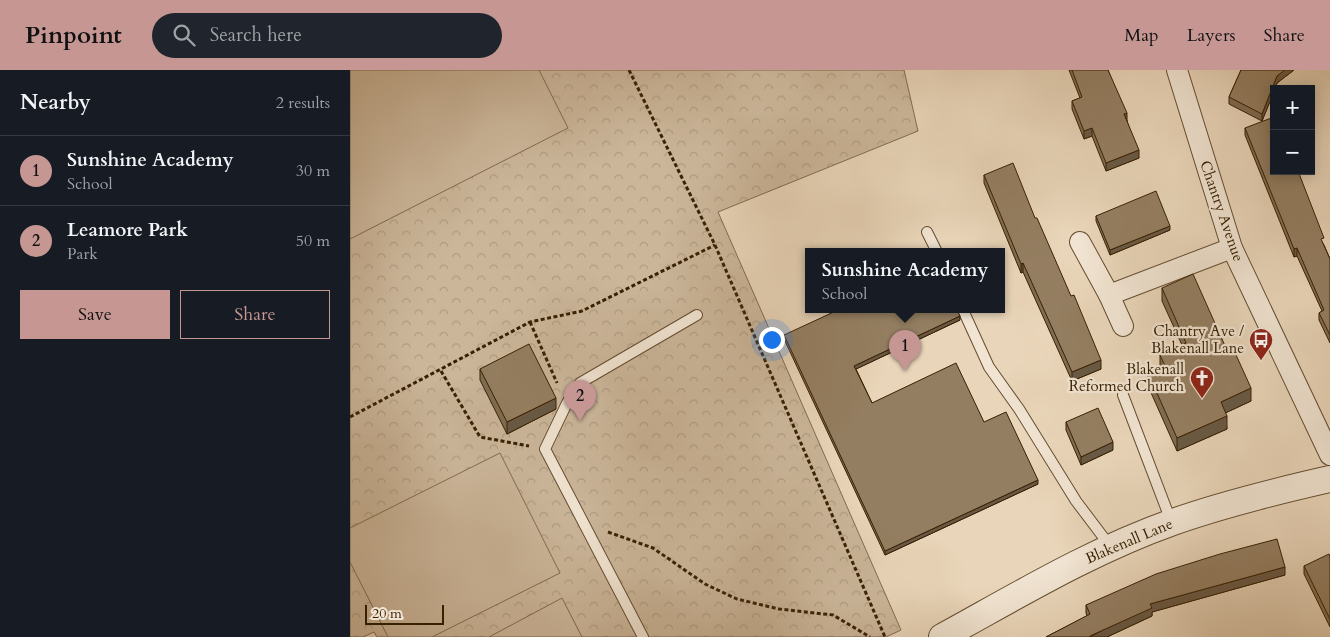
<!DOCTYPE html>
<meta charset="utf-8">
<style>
:root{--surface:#171b24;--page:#20242c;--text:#f1f3f6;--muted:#9ea1a6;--line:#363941;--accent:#c59692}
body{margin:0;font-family:Cardo,serif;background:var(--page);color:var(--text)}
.controls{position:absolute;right:15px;top:15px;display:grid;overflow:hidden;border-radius:0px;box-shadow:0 2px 12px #0003}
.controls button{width:45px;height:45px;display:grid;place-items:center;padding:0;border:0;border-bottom:1px solid var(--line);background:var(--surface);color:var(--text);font:25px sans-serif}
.scale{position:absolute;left:15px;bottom:12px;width:79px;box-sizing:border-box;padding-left:5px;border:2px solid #382002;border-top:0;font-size:14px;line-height:18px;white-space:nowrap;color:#382002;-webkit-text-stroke:4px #f1e4d2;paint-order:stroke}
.you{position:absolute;left:421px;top:269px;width:18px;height:18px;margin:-12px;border:4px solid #fff;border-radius:50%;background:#1a73e8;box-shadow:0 0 0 8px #1a73e833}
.badge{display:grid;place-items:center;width:32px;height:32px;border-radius:50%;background:var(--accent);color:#111;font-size:16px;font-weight:700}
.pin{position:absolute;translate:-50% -41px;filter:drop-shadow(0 1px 2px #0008)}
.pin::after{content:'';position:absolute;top:26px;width:18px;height:15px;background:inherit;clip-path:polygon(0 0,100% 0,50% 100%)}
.popup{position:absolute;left:455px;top:178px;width:200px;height:65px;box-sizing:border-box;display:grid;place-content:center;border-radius:0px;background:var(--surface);filter:drop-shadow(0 1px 4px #0005);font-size:16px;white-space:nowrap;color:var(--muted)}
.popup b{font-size:19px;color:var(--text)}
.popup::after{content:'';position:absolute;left:50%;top:100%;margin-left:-10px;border:10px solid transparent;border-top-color:var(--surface)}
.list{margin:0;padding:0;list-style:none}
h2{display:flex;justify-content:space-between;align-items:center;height:65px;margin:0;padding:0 20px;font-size:21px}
h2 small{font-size:16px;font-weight:400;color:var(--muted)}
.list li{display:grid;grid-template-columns:32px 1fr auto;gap:15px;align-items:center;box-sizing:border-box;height:70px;padding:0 20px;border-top:1px solid var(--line)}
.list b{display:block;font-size:19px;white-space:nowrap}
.list p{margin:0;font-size:16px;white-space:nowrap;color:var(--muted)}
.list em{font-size:16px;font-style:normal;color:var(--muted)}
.actions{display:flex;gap:10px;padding:15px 20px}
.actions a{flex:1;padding:11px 0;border:1px solid var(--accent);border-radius:0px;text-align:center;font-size:18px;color:var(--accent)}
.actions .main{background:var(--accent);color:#111}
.icon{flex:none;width:28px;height:28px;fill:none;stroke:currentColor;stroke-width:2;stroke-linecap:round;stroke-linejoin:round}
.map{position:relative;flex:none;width:980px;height:567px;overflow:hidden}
header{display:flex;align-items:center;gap:30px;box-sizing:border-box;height:70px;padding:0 25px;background:var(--accent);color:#111}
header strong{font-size:24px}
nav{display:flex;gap:28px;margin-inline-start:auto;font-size:18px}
.search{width:350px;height:45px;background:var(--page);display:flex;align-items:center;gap:12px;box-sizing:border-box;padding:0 18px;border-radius:28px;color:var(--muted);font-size:19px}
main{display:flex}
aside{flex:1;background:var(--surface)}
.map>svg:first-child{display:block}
.park{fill:url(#park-crowns);stroke:#826b4e}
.pitch{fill:#cbb69a;stroke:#826b4e}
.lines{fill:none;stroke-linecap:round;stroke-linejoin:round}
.service-casing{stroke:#644d30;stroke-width:12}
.minor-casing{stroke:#644d30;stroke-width:22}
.tertiary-casing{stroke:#644d30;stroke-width:28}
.path{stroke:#382002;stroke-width:3;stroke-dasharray:4 2.5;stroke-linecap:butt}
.service{stroke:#f1e4d2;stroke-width:10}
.minor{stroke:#f1e4d2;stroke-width:20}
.tertiary{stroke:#f1e4d2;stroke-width:26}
.wall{fill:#7f6c53;stroke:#382002}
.shaded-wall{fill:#685844;stroke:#382002}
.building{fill:#947e61;stroke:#382002}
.labels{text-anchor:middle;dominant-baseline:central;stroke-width:4.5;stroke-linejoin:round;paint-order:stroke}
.street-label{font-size:15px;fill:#382002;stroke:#f1e4d2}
.poi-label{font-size:15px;fill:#382002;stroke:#f1e4d2;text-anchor:end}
</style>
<header>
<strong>Pinpoint</strong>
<div class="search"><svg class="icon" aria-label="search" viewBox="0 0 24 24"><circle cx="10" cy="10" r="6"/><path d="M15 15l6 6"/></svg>Search here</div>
<nav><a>Map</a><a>Layers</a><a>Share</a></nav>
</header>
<main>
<aside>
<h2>Nearby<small>2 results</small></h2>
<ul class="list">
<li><span class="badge">1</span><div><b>Sunshine Academy</b><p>School</p></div><em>30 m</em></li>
<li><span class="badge">2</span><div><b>Leamore Park</b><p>Park</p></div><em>50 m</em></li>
</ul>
<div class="actions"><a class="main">Save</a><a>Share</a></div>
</aside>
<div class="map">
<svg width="980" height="567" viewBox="0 0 980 567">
<defs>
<pattern id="park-crowns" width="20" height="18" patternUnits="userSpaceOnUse" patternTransform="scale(1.25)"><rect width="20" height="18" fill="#cbb69a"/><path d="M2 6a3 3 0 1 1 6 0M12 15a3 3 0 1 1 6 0" fill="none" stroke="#af9c83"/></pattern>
</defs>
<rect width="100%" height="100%" fill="#e9d5b9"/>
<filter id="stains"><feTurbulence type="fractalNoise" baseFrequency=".004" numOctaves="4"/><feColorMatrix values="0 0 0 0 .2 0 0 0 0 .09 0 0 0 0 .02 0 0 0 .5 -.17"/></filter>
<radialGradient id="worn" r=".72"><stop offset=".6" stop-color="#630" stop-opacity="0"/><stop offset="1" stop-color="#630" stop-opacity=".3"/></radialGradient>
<path class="park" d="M0,0h554l14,61 -200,81 183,418 -15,7h-509l-3,-5 -11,5h-13z"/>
<g class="pitch">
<path d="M0,0h189l29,58 -218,111z"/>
<path d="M150,383l60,120 -128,64h-44l-38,-75v-34z"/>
<path d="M212,528l20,39h-93z"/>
</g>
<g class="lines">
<g class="service-casing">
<g id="service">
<path d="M577,162l10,20"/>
<path d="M613,240l26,57 30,42 57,92 34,45"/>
<path d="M773,325l48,126"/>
<path d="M293,567l-98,-188 22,-46 13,-20 117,-68"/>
</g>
</g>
<g class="minor-casing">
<g id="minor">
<path d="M827,0l55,178 98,207"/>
<path d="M730,172l29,53 14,31"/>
<path d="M759,225l123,-47"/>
</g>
</g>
<g class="tertiary-casing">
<path id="tertiary" d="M592,567c75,-41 149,-86 231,-115 51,-18 104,-31 157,-43"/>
</g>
<g class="path">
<path d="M279,0l86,175 170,392"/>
<path d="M180,252l27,61"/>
<path d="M91,301l39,66 49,9"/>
<path d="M0,347l180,-95 52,-11 133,-66"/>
<path d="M258,462l45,16 52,36 32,15 42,10 54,6 37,22"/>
</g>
<use href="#service" class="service"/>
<use href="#minor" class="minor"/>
<use href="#tertiary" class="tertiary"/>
</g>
<g class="wall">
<path d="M719,0h39l19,51 12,37 -33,13 -14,-35 -8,3 -12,-30v-8l8,-3z"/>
<path d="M891,0h53l-17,13 -15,38 -33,-17v-7z"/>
<path d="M895,58l79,117 6,14v84l-11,-23v-7l3,-2 -25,-55 -3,1 -49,-122z"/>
<path d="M634,105l117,194 -29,12 -49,-109 -2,1 -37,-90z"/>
<path d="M746,146l74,14 -60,25 -14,-34z"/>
<path d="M812,218l64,60 25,53 -26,12 2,16 -50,22 -29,-65v-13l12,-5v-13l22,-10 -20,-44z"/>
<path d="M610,250l-104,49 16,34 112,19 54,62 -153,71 -101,-216v-4z"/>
<path d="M130,299l76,40 -49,25 -27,-54z"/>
<path d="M716,352l47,28 -32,15 -15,-35z"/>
<path d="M980,488v69l-26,-53v-8z"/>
<path d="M935,505l-133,37v4l-45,21h-61l41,-21 -1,-3v-8z"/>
</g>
<g class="shaded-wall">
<path d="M935,0h9l-17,13 -2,6h-1v3l-12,29v-7l15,-38z"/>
<path d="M777,43v8l-3,-7z"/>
<path d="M963,48v7l-2,3v-7z"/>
<path d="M742,58v8l-8,3v-8z"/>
<path d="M789,80v8l-33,13v-8z"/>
<path d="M820,156v4l-60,25v-5z"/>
<path d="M947,178v8l-3,1v-8z"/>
<path d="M673,193v9l-2,1v-9z"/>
<path d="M610,246v4l-106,50v-4z"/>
<path d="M751,290v9l-29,12v-9z"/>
<path d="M901,318v13l-30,14v-13z"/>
<path d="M206,328v11l-49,25v-12z"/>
<path d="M877,346v13l-50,22v-13z"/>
<path d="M763,372v8l-32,15v-8z"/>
<path d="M688,410v4l-153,71v-4z"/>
<path d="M935,497v8l-133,37v4l-45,21h-17l60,-33z"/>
</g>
<g class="building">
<path d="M722,0h36l19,43 -3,1 15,36 -33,13 -14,-35 -8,3 -12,-30 10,-4z"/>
<path d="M891,0h44l-8,6 -15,38 -33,-17z"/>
<path d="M924,47v54h24l26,67 -3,1 9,20v76l-11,-22 5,-3 -27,-62 -3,1 -49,-121z"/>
<path d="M663,93l22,55h2l34,78 3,-1 27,65 -29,12 -49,-109 -2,1 -37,-89z"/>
<path d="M806,121l14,35 -60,24 -14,-34z"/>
<path d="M843,204l33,74 6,-2 19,42 -30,14 6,14 -50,22 -29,-65 17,-7 -5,-11 26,-12 -24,-55z"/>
<path d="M488,240h119l3,6 -106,50 18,37 84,-40 28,59 22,-10 32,68 -153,71 -101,-216z"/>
<path d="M179,274l27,54 -49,24 -27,-53z"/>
<path d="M748,338l15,34 -32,15 -15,-35z"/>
<path d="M927,469l8,28 -135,37 2,4 -62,28v1h-44l44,-23 -4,-9 70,-31 64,-20z"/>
<path d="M979,484l1,4v61l-26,-53z"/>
</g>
<defs>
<g id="bus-pin" transform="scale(1.25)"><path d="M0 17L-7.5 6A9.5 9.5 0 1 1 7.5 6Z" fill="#8f2418" stroke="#f1e4d2"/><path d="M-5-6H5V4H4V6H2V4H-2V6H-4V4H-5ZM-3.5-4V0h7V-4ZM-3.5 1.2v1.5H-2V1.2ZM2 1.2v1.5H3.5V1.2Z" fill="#fff"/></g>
<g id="church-pin" transform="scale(1.25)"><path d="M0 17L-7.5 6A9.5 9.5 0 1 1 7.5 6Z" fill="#8f2418" stroke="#f1e4d2"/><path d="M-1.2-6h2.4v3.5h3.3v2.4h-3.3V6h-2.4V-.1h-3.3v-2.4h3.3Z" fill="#fff"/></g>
</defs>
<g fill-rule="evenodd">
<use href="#bus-pin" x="911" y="270"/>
<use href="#church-pin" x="852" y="308"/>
</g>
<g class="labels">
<g class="street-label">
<text transform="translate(872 141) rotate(71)">Chantry Avenue</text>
<text transform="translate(779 471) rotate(-23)">Blakenall Lane</text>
</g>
<g class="poi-label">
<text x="894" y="261">Chantry Ave /<tspan x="894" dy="17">Blakenall Lane</tspan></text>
<text x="834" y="299">Blakenall<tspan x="834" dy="17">Reformed Church</tspan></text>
</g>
</g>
<rect width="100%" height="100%" filter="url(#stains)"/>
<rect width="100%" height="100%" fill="url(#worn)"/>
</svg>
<div class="controls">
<button>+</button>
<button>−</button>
</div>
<div class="scale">20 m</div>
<div class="you"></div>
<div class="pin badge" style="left:555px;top:301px">1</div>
<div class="popup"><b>Sunshine Academy</b>School</div>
<div class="pin badge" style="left:230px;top:351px">2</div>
</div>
</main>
